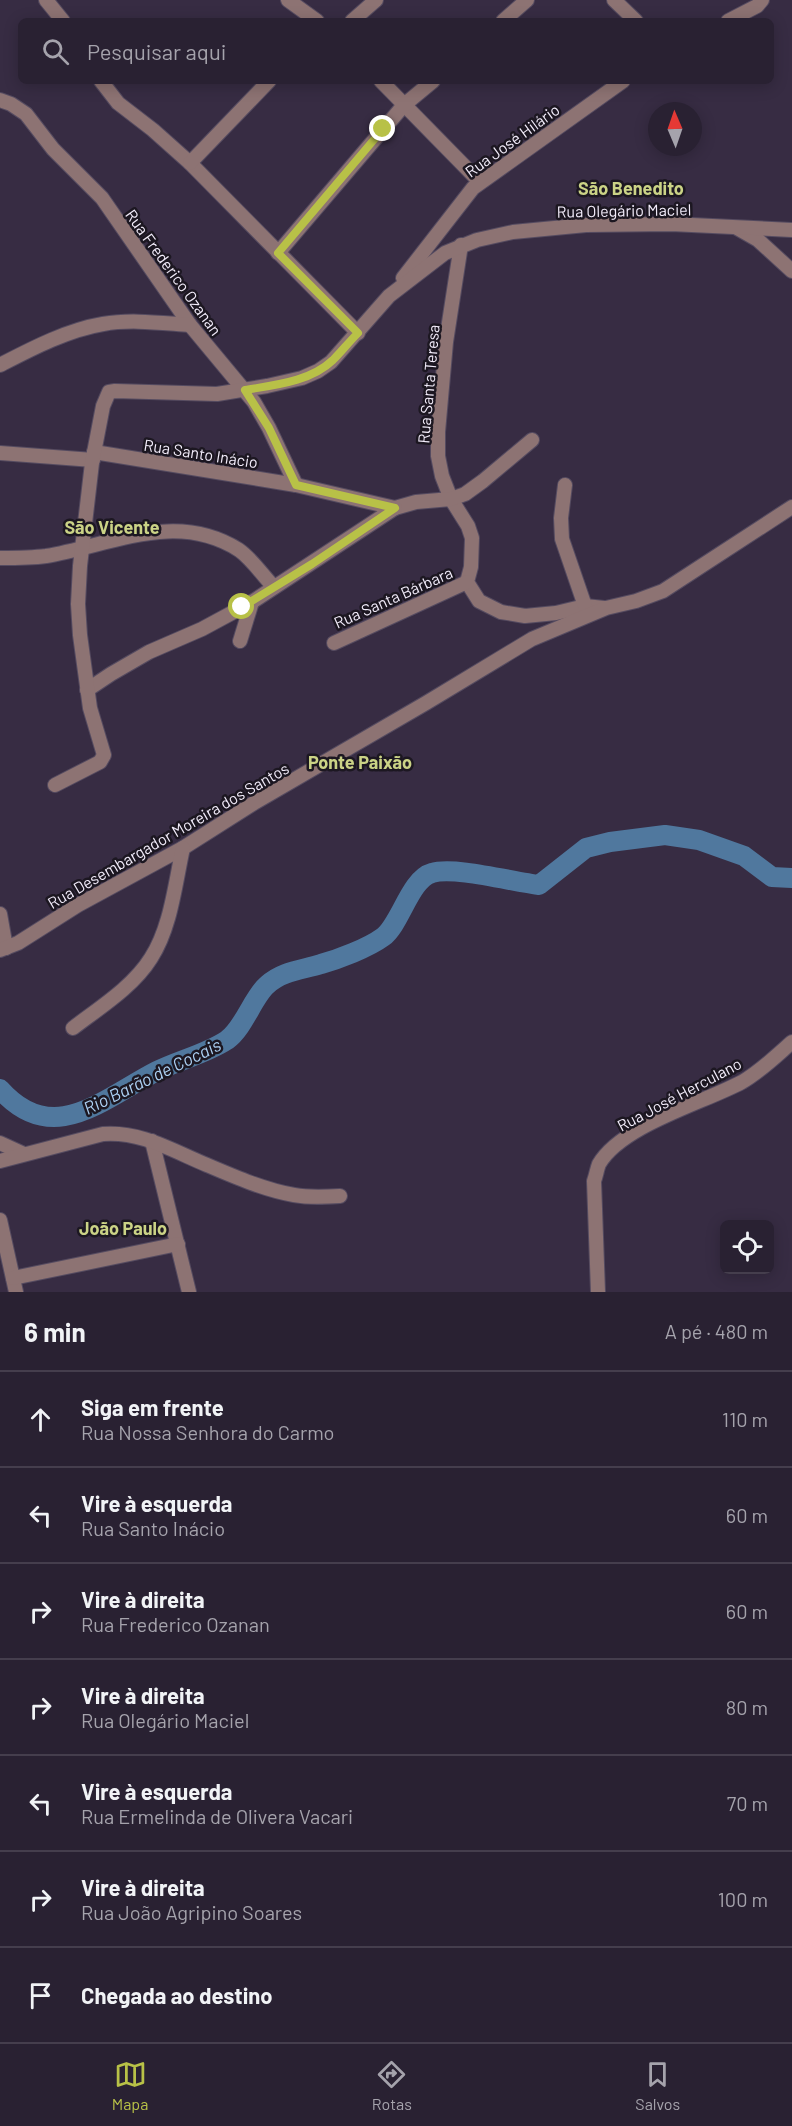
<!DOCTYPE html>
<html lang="pt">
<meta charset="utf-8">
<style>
:root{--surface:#292132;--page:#31293a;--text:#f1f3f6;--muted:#a5a3ac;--line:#453e4d;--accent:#b8c147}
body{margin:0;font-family:Barlow,sans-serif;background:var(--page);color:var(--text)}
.controls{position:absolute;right:18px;bottom:18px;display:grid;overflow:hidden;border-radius:9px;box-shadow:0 3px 15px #0003}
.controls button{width:54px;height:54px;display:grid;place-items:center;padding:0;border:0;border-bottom:2px solid var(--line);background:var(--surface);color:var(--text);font:30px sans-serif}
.compass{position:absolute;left:648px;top:102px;width:54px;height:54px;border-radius:50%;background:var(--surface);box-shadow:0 3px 15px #0003;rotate:358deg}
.stop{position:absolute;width:18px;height:18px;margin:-14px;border:4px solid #b8c147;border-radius:50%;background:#fff}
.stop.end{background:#b8c147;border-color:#fff;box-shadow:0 2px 6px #0008}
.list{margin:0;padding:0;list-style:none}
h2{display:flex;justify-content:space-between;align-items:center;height:78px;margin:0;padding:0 24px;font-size:26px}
h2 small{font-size:20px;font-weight:400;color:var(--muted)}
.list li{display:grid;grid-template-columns:39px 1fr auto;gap:18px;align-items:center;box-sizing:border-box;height:96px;padding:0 24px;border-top:2px solid var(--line)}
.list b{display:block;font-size:22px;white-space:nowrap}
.list p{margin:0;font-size:20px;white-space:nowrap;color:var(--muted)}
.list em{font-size:20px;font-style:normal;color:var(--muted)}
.icon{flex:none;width:33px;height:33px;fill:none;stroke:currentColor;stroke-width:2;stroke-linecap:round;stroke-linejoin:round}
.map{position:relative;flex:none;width:792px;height:1292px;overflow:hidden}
.search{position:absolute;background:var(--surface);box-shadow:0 3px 15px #0003;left:18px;right:18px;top:18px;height:66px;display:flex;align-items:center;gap:15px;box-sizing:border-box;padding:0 21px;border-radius:9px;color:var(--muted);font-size:22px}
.sheet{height:750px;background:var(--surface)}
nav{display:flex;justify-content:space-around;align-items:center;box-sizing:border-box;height:84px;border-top:2px solid var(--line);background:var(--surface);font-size:16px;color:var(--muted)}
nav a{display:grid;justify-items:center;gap:3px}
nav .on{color:var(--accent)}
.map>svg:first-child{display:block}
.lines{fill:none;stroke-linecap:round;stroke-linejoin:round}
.river{stroke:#50789e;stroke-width:20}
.minor-casing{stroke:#554b60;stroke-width:16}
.minor{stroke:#8d7373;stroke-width:14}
.route{stroke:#b8c147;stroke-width:8}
.labels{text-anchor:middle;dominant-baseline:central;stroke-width:5;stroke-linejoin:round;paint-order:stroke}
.street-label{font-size:16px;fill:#f3edfb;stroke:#1c1721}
.neighbourhood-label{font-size:18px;font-weight:bold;fill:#cbd386;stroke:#1c1721}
.water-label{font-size:18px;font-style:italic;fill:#acd0f3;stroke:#1c1721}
</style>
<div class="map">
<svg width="792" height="1292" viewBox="0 0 792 1292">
<rect width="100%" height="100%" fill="#372c43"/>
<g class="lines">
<path class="river" d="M0,1089c53,60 104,9 157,-18 22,-11 49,-17 70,-31 17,-12 26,-43 40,-55 15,-14 35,-15 54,-21 18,-5 47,-16 62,-27 17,-12 27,-58 49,-64 22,-7 81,9 107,12l47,-37 24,-6 55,-7 34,5 45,16 28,21 20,1"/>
<g class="minor-casing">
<g id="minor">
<path d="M46,0l17,21"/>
<path d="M288,0l29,21"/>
<path d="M614,0l22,21"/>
<path d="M352,21l24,-21"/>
<path d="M503,21l24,-21"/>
<path d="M728,21l29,-15 5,-6"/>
<path d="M101,81l17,22 35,27 37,33 168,170"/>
<path d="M381,81l99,101"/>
<path d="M0,100l11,4 15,10 27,35 49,49 88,127 64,77 15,26 27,57"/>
<path d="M190,163l79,-82"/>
<path d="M737,228l21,12 34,31"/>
<path d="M461,245l-15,97 -8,90v24l4,20 9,23 17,27 4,12 -1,29 -4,15 12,19 22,11 24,4 31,-3 29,-7 19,2"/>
<path d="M278,253l126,-148 29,-24"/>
<path d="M403,278l70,-90 150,-107"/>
<path d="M0,365c31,-16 67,-35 103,-41 28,-5 58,-1 87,1"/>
<path d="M94,452l202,33 99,23 21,-6 35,-3 14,-5 18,-13 49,-41"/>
<path d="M0,453l93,7"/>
<path d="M565,485l-4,33 1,21 23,67"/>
<path d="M0,558c15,0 31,0 46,-2 66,-11 130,-46 193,-6 13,9 24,26 35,37"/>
<path d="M240,641l12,-39"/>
<path d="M334,643l133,-61"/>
<path d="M87,690l24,-16 38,-22 53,-23 50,-27 143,-94"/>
<path d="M55,785l45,-23 4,-7 -14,-47 -10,-73 -2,-31 2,-38 12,-103 11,-57 6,-14 6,-1 102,3 50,-8 35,-8 16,-7 13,-9 58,-66 56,-43 32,-13 36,-8 73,-7 85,-1 121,6"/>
<path d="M0,914l6,34"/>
<path d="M0,950l18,-7 60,-38 105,-57 71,-45 172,-100 106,-64 74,-31 30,-7 27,-10 129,-84"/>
<path d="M73,1028c26,-20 60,-41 78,-70 20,-31 24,-74 32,-110"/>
<path d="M152,1141l37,151"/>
<path d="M0,1143l24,11"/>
<path d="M0,1161l103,-27c38,-3 70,17 104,31 28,12 58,25 87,30 16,3 31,2 46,1"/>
<path d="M0,1220l16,72"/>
<path d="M13,1278l165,-34"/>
<path d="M598,1292l-4,-111c2,-5 3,-12 5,-17 23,-39 104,-61 143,-82 19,-11 34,-26 50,-40"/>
</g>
</g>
<use href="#minor" class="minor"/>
</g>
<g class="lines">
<path class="route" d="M242,607l70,-43 83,-56 -99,-23 -27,-57 -24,-38c29,-5 65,-8 88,-30 8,-8 16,-18 25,-27l-80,-80 105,-124"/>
</g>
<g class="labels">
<g class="street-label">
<text transform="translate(512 140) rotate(-36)">Rua José Hilário</text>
<text transform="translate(624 210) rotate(-1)">Rua Olegário Maciel</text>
<text transform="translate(174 272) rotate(54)">Rua Frederico Ozanan</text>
<text transform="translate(428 384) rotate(-85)">Rua Santa Teresa</text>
<text transform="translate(201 453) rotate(9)">Rua Santo Inácio</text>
<text transform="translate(393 597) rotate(-24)">Rua Santa Bárbara</text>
<text transform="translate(168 835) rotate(-30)">Rua Desembargador Moreira dos Santos</text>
<text transform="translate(679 1094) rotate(-28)">Rua José Herculano</text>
</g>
<g class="neighbourhood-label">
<text x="631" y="188">São Benedito</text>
<text x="112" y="527">São Vicente</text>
<text x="360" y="762">Ponte Paixão</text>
<text x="123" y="1228">João Paulo</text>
</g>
<g class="water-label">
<text transform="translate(152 1076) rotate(-26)">Rio Barão de Cocais</text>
</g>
</g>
</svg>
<div class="controls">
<button><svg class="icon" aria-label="locate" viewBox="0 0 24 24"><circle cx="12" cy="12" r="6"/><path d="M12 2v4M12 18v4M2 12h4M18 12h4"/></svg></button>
</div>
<svg class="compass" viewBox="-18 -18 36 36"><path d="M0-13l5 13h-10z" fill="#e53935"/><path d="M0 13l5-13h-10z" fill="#a5a3ac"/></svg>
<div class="stop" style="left:242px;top:607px"></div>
<div class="stop end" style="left:383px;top:129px"></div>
<div class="search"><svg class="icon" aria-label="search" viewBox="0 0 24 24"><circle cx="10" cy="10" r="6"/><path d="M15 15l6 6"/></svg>Pesquisar aqui</div>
</div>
<section class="sheet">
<h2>6 min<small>A pé · 480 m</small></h2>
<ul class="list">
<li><svg class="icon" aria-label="ahead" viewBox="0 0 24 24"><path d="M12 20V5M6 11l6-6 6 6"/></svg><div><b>Siga em frente</b><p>Rua Nossa Senhora do Carmo</p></div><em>110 m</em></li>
<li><svg class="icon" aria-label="left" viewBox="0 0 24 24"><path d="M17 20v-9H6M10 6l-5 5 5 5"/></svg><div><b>Vire à esquerda</b><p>Rua Santo Inácio</p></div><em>60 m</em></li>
<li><svg class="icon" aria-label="right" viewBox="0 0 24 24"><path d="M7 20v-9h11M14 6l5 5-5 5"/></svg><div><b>Vire à direita</b><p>Rua Frederico Ozanan</p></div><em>60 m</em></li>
<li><svg class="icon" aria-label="right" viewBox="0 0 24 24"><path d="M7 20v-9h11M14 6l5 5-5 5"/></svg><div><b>Vire à direita</b><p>Rua Olegário Maciel</p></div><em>80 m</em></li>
<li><svg class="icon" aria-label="left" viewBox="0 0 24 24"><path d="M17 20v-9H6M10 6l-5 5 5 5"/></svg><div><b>Vire à esquerda</b><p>Rua Ermelinda de Olivera Vacari</p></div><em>70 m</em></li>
<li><svg class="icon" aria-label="right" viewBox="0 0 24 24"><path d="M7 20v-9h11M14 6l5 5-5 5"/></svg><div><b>Vire à direita</b><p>Rua João Agripino Soares</p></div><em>100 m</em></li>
<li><svg class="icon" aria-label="arrive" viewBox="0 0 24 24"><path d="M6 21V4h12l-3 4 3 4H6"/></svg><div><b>Chegada ao destino</b></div></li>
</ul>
</section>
<nav>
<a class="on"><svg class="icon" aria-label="map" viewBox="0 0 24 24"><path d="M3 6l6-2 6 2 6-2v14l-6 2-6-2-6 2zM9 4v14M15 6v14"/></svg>Mapa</a>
<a><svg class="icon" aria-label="directions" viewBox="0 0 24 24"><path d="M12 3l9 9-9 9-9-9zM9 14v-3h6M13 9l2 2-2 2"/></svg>Rotas</a>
<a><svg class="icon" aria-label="saved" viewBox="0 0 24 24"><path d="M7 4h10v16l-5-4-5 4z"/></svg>Salvos</a>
</nav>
